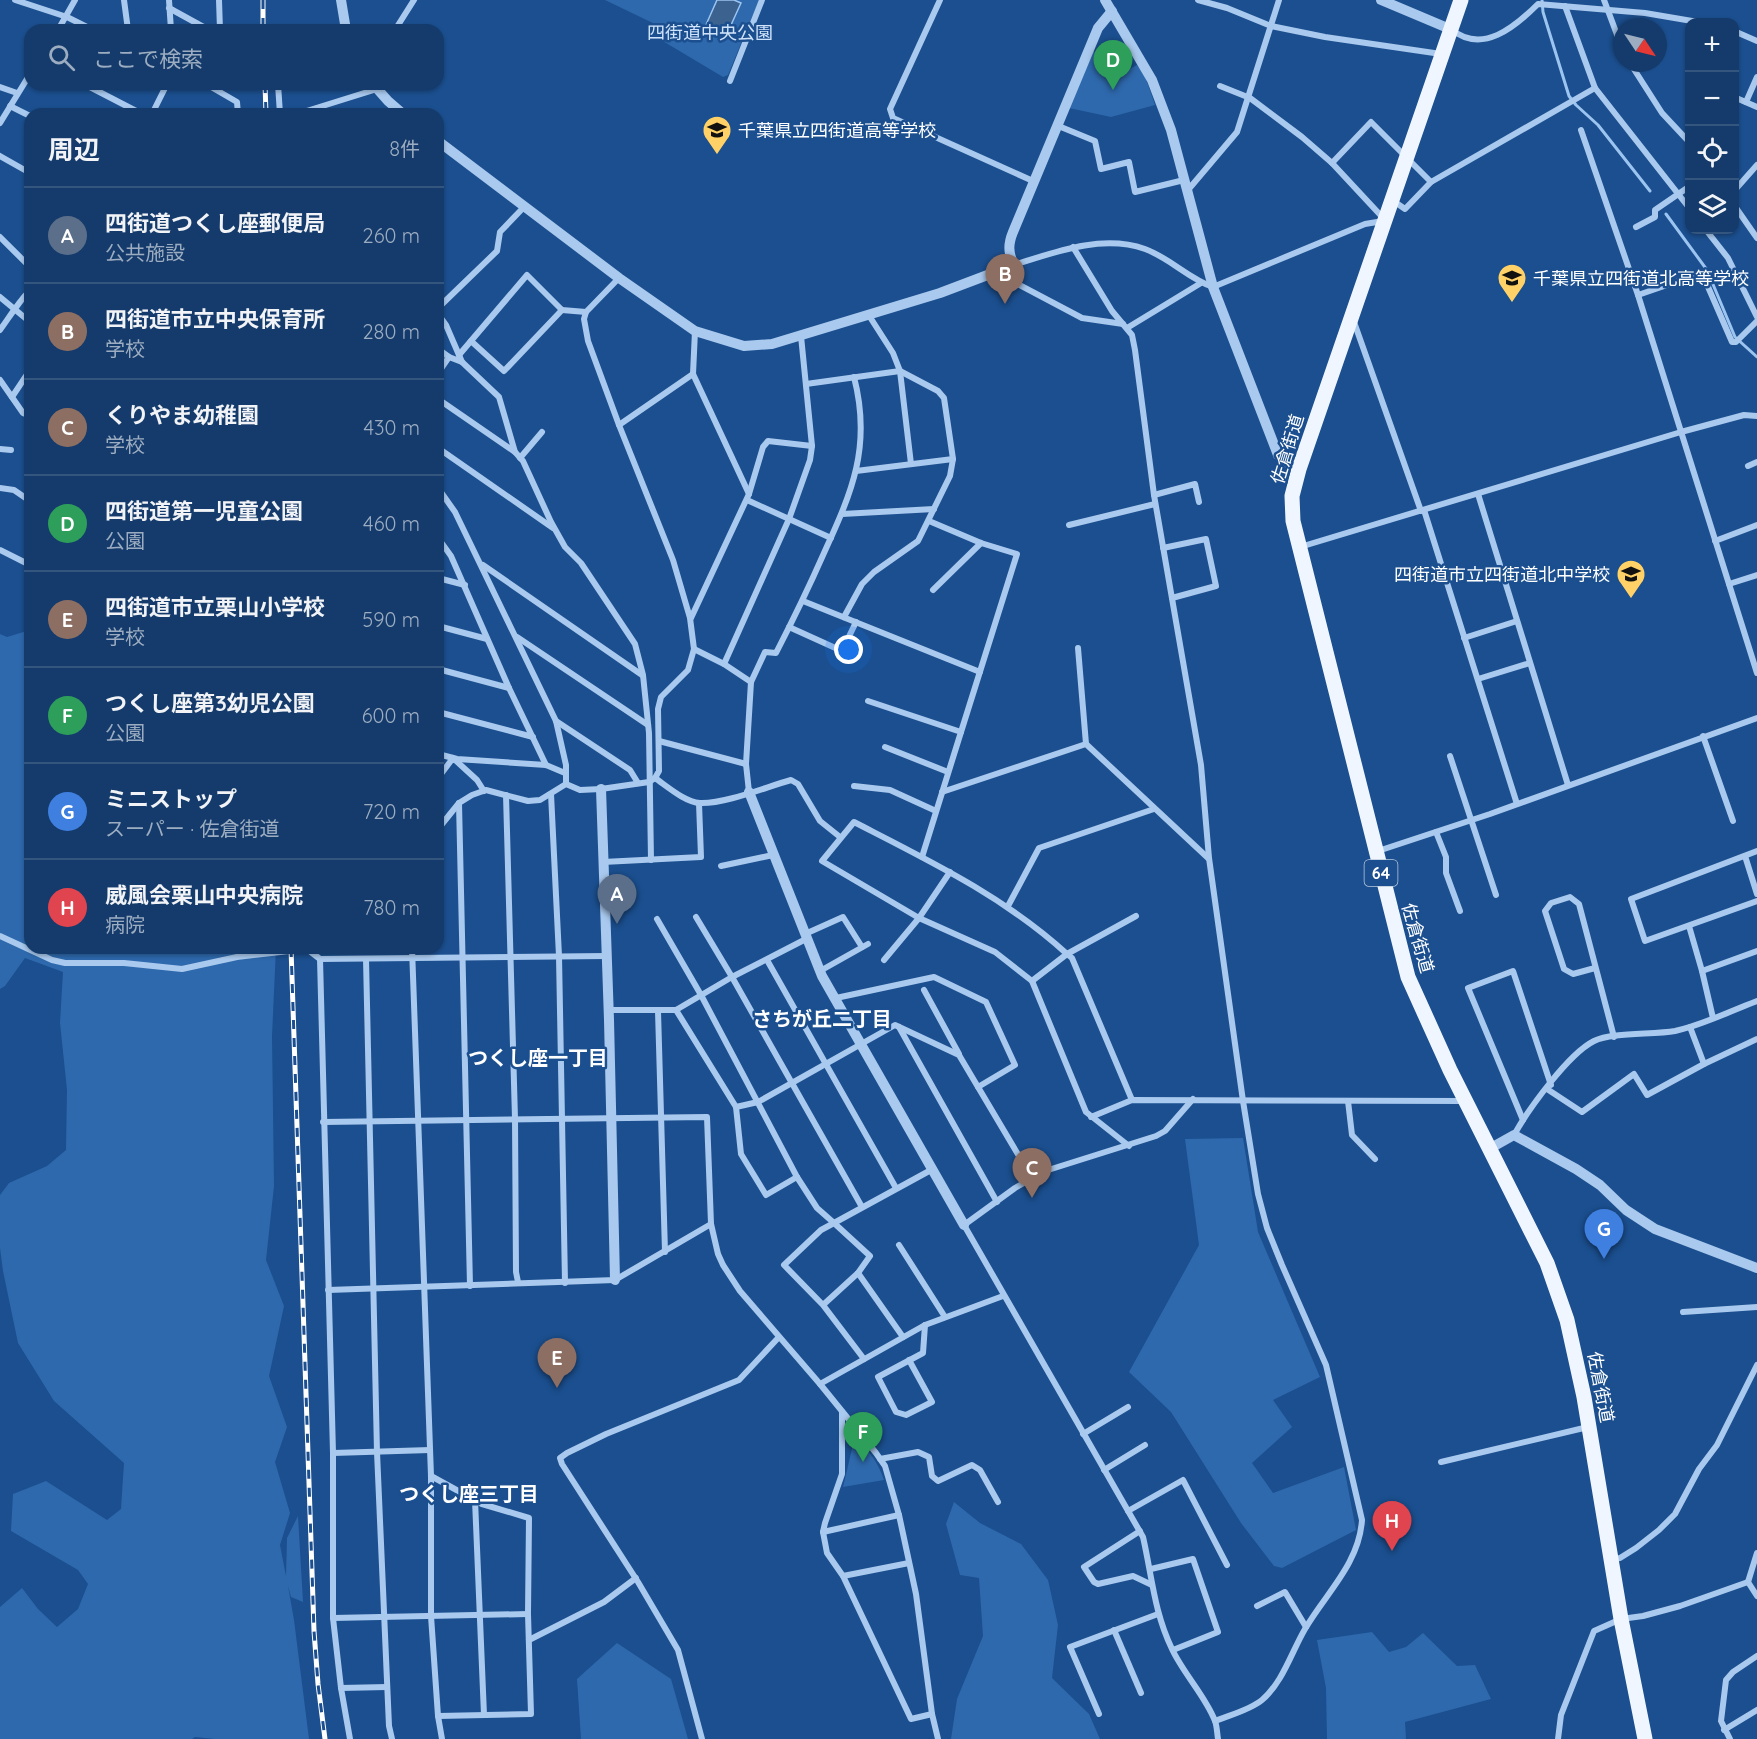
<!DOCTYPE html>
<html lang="ja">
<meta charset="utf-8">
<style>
:root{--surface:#143b6b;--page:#214673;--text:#f1f3f6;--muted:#9dadc1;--line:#33557e;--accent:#95b2f1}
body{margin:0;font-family:Quicksand,"Noto Sans JP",sans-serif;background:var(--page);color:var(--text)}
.controls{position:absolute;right:18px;top:18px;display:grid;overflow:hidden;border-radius:12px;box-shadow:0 2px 4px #0004}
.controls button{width:54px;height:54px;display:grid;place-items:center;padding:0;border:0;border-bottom:2px solid var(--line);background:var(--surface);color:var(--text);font:30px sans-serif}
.compass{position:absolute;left:1613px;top:18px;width:54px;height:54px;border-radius:50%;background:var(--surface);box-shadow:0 2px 4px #0004;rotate:125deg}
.you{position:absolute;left:849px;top:650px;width:21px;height:21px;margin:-15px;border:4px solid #fff;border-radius:50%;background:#1a73e8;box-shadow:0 0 0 9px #1a73e833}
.badge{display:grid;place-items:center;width:39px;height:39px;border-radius:50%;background:var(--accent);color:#fff;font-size:20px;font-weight:700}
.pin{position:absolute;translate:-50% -50px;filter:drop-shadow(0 2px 3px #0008)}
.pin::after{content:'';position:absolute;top:32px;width:21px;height:18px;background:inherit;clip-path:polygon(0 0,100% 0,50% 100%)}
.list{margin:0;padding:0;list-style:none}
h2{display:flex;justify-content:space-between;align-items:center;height:78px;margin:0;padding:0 24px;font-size:26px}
h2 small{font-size:20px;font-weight:400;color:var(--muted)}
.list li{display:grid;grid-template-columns:39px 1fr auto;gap:18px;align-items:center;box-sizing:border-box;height:96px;padding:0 24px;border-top:2px solid var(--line)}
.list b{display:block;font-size:22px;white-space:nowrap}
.list p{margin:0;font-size:20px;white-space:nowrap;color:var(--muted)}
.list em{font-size:20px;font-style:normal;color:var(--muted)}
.icon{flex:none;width:33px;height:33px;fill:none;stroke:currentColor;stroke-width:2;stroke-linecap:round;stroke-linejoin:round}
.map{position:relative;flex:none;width:1757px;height:1739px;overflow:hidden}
.search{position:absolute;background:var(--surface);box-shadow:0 2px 4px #0004;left:24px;top:24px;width:420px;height:66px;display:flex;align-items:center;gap:15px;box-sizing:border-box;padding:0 21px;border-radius:18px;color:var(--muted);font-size:22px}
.panel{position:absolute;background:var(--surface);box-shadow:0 2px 4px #0004;left:24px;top:108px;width:420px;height:846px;border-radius:18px}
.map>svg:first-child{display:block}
.green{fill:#2e69ad}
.water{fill:#3c6290;stroke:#9cc4f0;stroke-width:1.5}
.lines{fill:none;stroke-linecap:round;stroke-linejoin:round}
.stream{stroke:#9cc4f0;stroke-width:3}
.minor{stroke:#a9c9ee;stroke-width:6}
.tertiary{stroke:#a9c9ee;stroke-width:10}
.primary{stroke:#f0f6ff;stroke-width:15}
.rail-casing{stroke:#fff;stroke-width:5}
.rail{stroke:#1b4f8f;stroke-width:3;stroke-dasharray:9;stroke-linecap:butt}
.labels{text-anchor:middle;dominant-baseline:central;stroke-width:5;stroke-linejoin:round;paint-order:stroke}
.shield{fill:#1b4f8f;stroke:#bbcadd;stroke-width:1.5}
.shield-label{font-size:16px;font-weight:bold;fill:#fff}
.park-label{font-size:18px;fill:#cfe3fa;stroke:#1b4f8f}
.poi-label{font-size:18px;fill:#fff;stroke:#1b4f8f;text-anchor:start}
.street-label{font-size:18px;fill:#fff;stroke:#1b4f8f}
.neighbourhood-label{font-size:20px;font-weight:bold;fill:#fff;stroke:#1b4f8f}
</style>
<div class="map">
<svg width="1757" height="1739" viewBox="0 0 1757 1739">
<rect width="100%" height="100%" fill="#1b4f8f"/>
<g class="green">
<path d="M605,0h154l-31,75 -5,2 -62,-37 -2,-14z"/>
<path d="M1091,49l29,25 17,-9 7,8 11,32 -44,12 -42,-9z"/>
<path d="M30,630v318h246l-4,88 2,150 -8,74 18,46 -15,70 18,51 -12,35 15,51 -10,32 6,31 1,-38 11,-22 5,86 -12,-5 -3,-11 6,34 15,119h-94l-20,-2 -3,2h-192v-132l22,-19 16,21 19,18 21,-18 10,-25 -10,-14 -67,-39 2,-37 33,-13 61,39 14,-11 3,-46 -70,-62 -36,-58 -15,-72 -3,-23v-53l9,-12 38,-17 19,-16 1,-60 -7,-67 3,-51 -38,-14 -20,28 -5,3v-355l7,3z"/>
<path d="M1243,1138l15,94 62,145 -47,23 19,27 -40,36 21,30 71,-26 12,63 -74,38 -8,-2 -33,-43 -70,-111 -42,-40 70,-127 -14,-106z"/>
<path d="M855,1436c13,14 23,26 29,44l-41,7z"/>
<path d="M954,1502l26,21 41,21 27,36 10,45 -6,53 37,36 11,25h-149l6,-40 26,-63 -4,-58 -19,-3 -14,-51z"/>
<path d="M1372,1632l17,20 17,-5 17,-14 34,33 18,-1 16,34 -86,23 1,17h-79l-1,-51 -9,-48z"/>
<path d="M617,1643l54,36 17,60h-107l-4,-60z"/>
</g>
<path class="water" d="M717,0h17l7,3 -15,33 -21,-9z"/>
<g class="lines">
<g class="stream">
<path d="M1542,0l1,12 26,84 7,9 22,20 52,66"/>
<path d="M1666,214l41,56 28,67 22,20"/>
</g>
<g class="minor">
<path d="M15,0l52,17 26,13"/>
<path d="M124,0l4,30"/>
<path d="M169,0l2,30"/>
<path d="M219,0l1,30"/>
<path d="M940,0l-50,109 3,9 140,63"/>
<path d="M1198,0l29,8 44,18 54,11 116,17"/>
<path d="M1604,0l18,48"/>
<path d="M1565,6l30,82 95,121"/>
<path d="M169,8l40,22"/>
<path d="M1451,29c31,26 64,-2 87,-25l107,9 53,9"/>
<path d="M58,30l17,-30"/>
<path d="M395,30l19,-30"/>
<path d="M1734,31l23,10"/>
<path d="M1630,63l32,50 28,30"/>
<path d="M730,81l32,-81"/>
<path d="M84,84l58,30"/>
<path d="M206,84l31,18 1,12"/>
<path d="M278,84l2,30"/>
<path d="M1220,86l30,12 52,39 30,26 53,57"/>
<path d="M0,87l17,6"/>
<path d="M1734,97l23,10"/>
<path d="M1746,102l11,-25"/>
<path d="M10,106l20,10"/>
<path d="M152,114l15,-30"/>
<path d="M297,114l80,-25"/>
<path d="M0,123l30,-49"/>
<path d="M1056,125l39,16 6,28 28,-7 6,30 49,-12"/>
<path d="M1581,130l57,165 119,378"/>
<path d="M0,156l30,17"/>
<path d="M1332,163l39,-41 60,60"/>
<path d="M1188,190l49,-58 42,-132"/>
<path d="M1734,191l23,-26"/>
<path d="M1392,200l13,9 26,-27 164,-94"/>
<path d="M1734,205l23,33"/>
<path d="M1636,227l19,-10v-7l35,-24"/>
<path d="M1706,230l22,28 29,59"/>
<path d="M0,237l30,30"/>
<path d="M1073,247l39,64 20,24 3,15 19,145 47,270 8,93 34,243 15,93 9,34 15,37 44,100 36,155c-3,44 -36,73 -57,109 -14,24 -22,53 -43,71 -12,10 -32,15 -47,21"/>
<path d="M1014,265c41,-13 88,-31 131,-16 25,9 44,30 68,38l152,-63 18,-3"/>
<path d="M995,272l87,46 41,6"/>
<path d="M1638,295l64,-22 30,69h4l21,-21"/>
<path d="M0,297l30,25"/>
<path d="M438,308l59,-57 3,-19 24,-25"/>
<path d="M438,314l8,11 16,37 37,35 16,55"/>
<path d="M868,314l25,39 7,18 11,93"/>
<path d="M1354,322l67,189"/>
<path d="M1127,328l74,-45"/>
<path d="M0,330c6,-8 24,-36 30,-39"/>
<path d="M695,331l-2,43 56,120"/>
<path d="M471,341l33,30 58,-61"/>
<path d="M438,349l11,8 13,5"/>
<path d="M459,355l68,-80 35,35 24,2"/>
<path d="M438,373l11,-16"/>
<path d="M0,380l23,33 7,3"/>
<path d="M806,384l94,-13 38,20 6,7 9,61 -3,17 -32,65 -44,31 -12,12 -18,33"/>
<path d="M12,397l18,-27"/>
<path d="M438,399l77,53 8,9 28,61 14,25 16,16 54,81 8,31 6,58 2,127"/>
<path d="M619,425l74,-51"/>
<path d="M438,448l115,80"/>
<path d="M0,449l11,1"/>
<path d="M520,458l22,-26"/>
<path d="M1748,466l9,-4"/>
<path d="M856,471l97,-12"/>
<path d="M0,488l14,2 16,11"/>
<path d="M438,488l17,24 101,209 10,44v19"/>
<path d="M1478,494l90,291"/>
<path d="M1154,495l41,-11 4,18"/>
<path d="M747,500l84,38"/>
<path d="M1424,510l93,294"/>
<path d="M842,514l92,-5"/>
<path d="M929,521l52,22 36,11 -56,178"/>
<path d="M1069,525l86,-21"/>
<path d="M438,538l13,18 58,132 37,77"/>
<path d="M1715,541l42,-16"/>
<path d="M1300,547l381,-115 63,-17 13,1"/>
<path d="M1163,548l43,-9 10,47 -44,12"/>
<path d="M0,550l30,15"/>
<path d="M483,565l159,110"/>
<path d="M438,578l27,7"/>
<path d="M1729,584l28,-9"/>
<path d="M933,590l48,-47"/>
<path d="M803,601l177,71"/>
<path d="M691,618l58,-124 14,-47 5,-6 44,5"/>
<path d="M438,626l49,13"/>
<path d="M789,627l53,24 14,-29"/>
<path d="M517,637l131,88"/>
<path d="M438,638l3,-11"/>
<path d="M1464,638l53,-17"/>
<path d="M1078,648l8,96"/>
<path d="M694,649l30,15 27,18"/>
<path d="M724,664l65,-145 21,-59 2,-14 -11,-110"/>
<path d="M438,669l71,19"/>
<path d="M1478,679l52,-16"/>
<path d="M868,701l93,31 -39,125"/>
<path d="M438,712l95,25"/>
<path d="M556,721l74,49 8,13"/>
<path d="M1703,736l30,85"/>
<path d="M659,741l87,23"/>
<path d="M885,747l63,25"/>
<path d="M438,754l19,5 89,6 19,8"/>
<path d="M1450,756l46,139"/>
<path d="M438,778l15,-20 24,22 7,11"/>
<path d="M655,778c13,9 30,24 45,25 25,1 66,-16 91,-23l7,4 22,37 20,16"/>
<path d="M566,784l14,6 21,-1 48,-7 6,-4 4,-7 -1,-62 3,-12 27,-27 6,-21 -4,-31 -17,-58 -54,-135 -31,-84 -4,-22 2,-7 33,-34"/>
<path d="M854,786l36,4 46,21"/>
<path d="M749,792l-3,-28 5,-82 14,-30 11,1c17,-33 33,-66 48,-100 28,-61 48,-107 30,-176"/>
<path d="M942,792l144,-48 122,114"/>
<path d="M551,794l8,162 6,327"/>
<path d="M506,795l9,324 1,153 2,10"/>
<path d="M459,803l11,483"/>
<path d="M438,829l21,-26 13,-8 14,-5 42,11 12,-1 26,-16"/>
<path d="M1436,832l10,25v16l14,38"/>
<path d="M1378,851l112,-37 267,-96"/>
<path d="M1757,851l-126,48 14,42 112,-40"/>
<path d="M1745,856l12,38"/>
<path d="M603,862l98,-5 -2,-54"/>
<path d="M721,866l52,-11"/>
<path d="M1008,906l31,-58 115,-39"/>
<path d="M696,917l36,60 130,230"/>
<path d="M657,919l44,76 96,182 20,31 17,15 97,-53"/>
<path d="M1689,926l13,45 11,47"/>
<path d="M805,934l38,-17 19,30"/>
<path d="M0,936l52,24 13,3h59l58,6 55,-12 70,-8 13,10 13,494v165l195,-4"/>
<path d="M412,948l19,528v140l7,100 4,23"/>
<path d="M320,959l287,-3"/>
<path d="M366,959l11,493 12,274 3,13"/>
<path d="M767,960l129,228"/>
<path d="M884,960l35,-42 31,-46"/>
<path d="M1595,968l-22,6 -9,-5 -19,-58 6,-8 19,-6 9,7 35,133"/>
<path d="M820,971l48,-27"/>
<path d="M1702,971l55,-20"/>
<path d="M1032,981l35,-27 69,-38"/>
<path d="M924,990l35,64"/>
<path d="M836,998l98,-21 52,25 29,63 -37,22"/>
<path d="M609,1010h67l56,-33 74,-38"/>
<path d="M676,1010l60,97 5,47 25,41 31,-18"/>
<path d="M658,1011l7,241"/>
<path d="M899,1027l98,175"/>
<path d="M1690,1027l14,37"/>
<path d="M1547,1089l35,23 52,-38 13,21 57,-31 53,-25"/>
<path d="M1193,1099l-28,32 -9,5 -111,35 -30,17 -51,37 179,312c9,39 11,75 29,112 11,24 34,48 43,72 2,5 2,12 3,18"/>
<path d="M1348,1101l4,34 23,24"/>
<path d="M736,1107l22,-5 137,-77 64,30 73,123"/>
<path d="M1091,1117l41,-17 333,1"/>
<path d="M1523,1120l-55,-132 45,-17 38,114"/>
<path d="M323,1122l384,-5 4,107 7,30 5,11 17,26 80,93 56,69 9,13 14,49 17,79 16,120 6,25"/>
<path d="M1514,1135c14,-25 54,-81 80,-94 18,-9 59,-6 81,-10 28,-6 55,-20 82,-30"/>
<path d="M1129,1146l-43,-34 -54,-131 -37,-29 -76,-34 -97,-57 32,-39c74,38 151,75 213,132l5,4 60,142"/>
<path d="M899,1245l46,72"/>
<path d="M858,1273l45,64"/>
<path d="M328,1290l287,-10 96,-56"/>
<path d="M823,1305l35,-32 12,-17 -36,-33 -13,7 -37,35 39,40 41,54"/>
<path d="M1683,1312l74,-5"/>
<path d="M909,1360l23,42 -26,13 -10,-3 -18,-35 45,-24 2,-28"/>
<path d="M820,1384l105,-59 78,-29"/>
<path d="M842,1412v62l-17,49 -2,9 4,21 16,23 68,143 21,-5"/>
<path d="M1083,1434l45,-27"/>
<path d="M333,1453l97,-3"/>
<path d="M880,1459l38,-7 11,5 3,19 6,5 34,-16 8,5 18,32"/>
<path d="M1441,1462l147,-35"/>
<path d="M1104,1470l41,-25"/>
<path d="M431,1476l51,28 47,14 -1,96 3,100 -93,2"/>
<path d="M475,1500l9,215"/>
<path d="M1128,1511l55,-31 44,85"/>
<path d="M1140,1531l-56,36 10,15 4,2 35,-8 19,9"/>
<path d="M823,1532l76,-17"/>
<path d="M1613,1559l7,-1 16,-10 23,-18 16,-16 24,-45 18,-24 40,-80"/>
<path d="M1151,1569l42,-10 25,73 -45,18"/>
<path d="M843,1576l66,-13"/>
<path d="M1748,1582l9,-29"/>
<path d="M1748,1582l9,14"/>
<path d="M1257,1606l28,-14 21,35"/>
<path d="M333,1618l8,70 9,51"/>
<path d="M1114,1630l27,63"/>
<path d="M529,1640l75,-38 32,-24"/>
<path d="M341,1688l46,-1"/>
<path d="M1099,1714l-29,-67 88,-33"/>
<path d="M1724,1730l33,-20"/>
<path d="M702,1739l-24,-89 -40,-68 -76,-118 -2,-6 7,-5 39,-19 133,-54 40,-43"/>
<path d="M1558,1739l3,-24 33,-84 27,-12 22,-3 37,-10 68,-24"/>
<path d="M1730,1739l-9,-18 5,-41 7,-8 24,-16"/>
</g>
<g class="tertiary">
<path d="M341,0l5,30"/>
<path d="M1105,0l47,80 19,50 42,157 65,168 7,7 14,7"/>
<path d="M1381,0l69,29"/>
<path d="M373,84l15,17 15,13"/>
<path d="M438,141l181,137 76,53 49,15 28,-2 168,-51 74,-28c-6,-12 -6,-21 -1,-33l85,-204 14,-17"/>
<path d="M601,789l8,231 6,260"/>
<path d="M749,792l73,184 142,249"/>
<path d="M1489,1149l25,-14 62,34 24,16 26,25 29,19 102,39"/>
</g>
<path class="primary" d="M1461,0l-162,469 -7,27 1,25 115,456 42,93 97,193 20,57 17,77 37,222 24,120"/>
<g class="rail-casing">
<g id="rail">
<path d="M263,0v30"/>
<path d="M265,84l1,30"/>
<path d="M291,948l23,683 4,53 7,55"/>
</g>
</g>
<use href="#rail" class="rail"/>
</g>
<defs>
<g id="school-pin" transform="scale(1.5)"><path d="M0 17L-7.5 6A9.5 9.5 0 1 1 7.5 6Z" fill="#ffd166" stroke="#1b4f8f"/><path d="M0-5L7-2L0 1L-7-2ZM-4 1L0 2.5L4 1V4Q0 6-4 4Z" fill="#111"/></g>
</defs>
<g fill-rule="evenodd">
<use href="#school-pin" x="717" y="130"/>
<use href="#school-pin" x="1512" y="278"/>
<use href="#school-pin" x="1631" y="574"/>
</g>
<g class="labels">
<rect class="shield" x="1364.5" y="860" width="33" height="26" rx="4.5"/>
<g class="shield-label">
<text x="1381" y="873">64</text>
</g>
<g class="park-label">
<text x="710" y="32">四街道中央公園</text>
</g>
<g class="poi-label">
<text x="738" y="130">千葉県立四街道高等学校</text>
<text x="1533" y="278">千葉県立四街道北高等学校</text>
<text x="1610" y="574" text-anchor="end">四街道市立四街道北中学校</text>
</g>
<g class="street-label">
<text transform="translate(1287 449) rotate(-73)">佐倉街道</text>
<text transform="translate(1418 938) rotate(74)">佐倉街道</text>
<text transform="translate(1601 1387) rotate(79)">佐倉街道</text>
</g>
<g class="neighbourhood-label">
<text x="822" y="1018">さちが丘二丁目</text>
<text x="538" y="1057">つくし座一丁目</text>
<text x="469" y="1493">つくし座三丁目</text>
</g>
</g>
</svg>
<div class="controls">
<button>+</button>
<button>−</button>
<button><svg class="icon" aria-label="locate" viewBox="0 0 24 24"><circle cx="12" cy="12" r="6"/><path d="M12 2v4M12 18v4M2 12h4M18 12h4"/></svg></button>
<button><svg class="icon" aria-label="layers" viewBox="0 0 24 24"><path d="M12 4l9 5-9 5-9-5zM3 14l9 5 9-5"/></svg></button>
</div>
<svg class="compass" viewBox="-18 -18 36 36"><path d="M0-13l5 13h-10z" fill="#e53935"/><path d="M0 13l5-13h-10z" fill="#9dadc1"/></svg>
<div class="you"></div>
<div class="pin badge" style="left:617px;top:924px;background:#5c6f8a">A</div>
<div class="pin badge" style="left:1005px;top:304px;background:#8d6e63">B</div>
<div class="pin badge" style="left:1032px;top:1198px;background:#8d6e63">C</div>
<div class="pin badge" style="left:1113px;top:90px;background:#2e9e5b">D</div>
<div class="pin badge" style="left:557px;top:1388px;background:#8d6e63">E</div>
<div class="pin badge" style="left:863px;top:1462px;background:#2e9e5b">F</div>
<div class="pin badge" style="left:1604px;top:1259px;background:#3f7fe0">G</div>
<div class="pin badge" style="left:1392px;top:1551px;background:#e0444e">H</div>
<div class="search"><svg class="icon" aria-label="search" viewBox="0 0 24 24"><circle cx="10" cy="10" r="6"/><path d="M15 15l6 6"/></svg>ここで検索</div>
<section class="panel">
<h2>周辺<small>8件</small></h2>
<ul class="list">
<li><span class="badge" style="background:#5c6f8a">A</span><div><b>四街道つくし座郵便局</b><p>公共施設</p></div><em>260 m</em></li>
<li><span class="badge" style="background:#8d6e63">B</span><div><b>四街道市立中央保育所</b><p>学校</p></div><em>280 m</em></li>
<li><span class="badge" style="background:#8d6e63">C</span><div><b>くりやま幼稚園</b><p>学校</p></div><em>430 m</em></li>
<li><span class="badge" style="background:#2e9e5b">D</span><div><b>四街道第一児童公園</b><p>公園</p></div><em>460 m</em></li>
<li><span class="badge" style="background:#8d6e63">E</span><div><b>四街道市立栗山小学校</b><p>学校</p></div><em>590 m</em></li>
<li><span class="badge" style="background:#2e9e5b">F</span><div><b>つくし座第3幼児公園</b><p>公園</p></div><em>600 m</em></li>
<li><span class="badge" style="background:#3f7fe0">G</span><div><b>ミニストップ</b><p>スーパー · 佐倉街道</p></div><em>720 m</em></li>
<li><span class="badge" style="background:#e0444e">H</span><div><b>威風会栗山中央病院</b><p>病院</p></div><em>780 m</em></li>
</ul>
</section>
</div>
